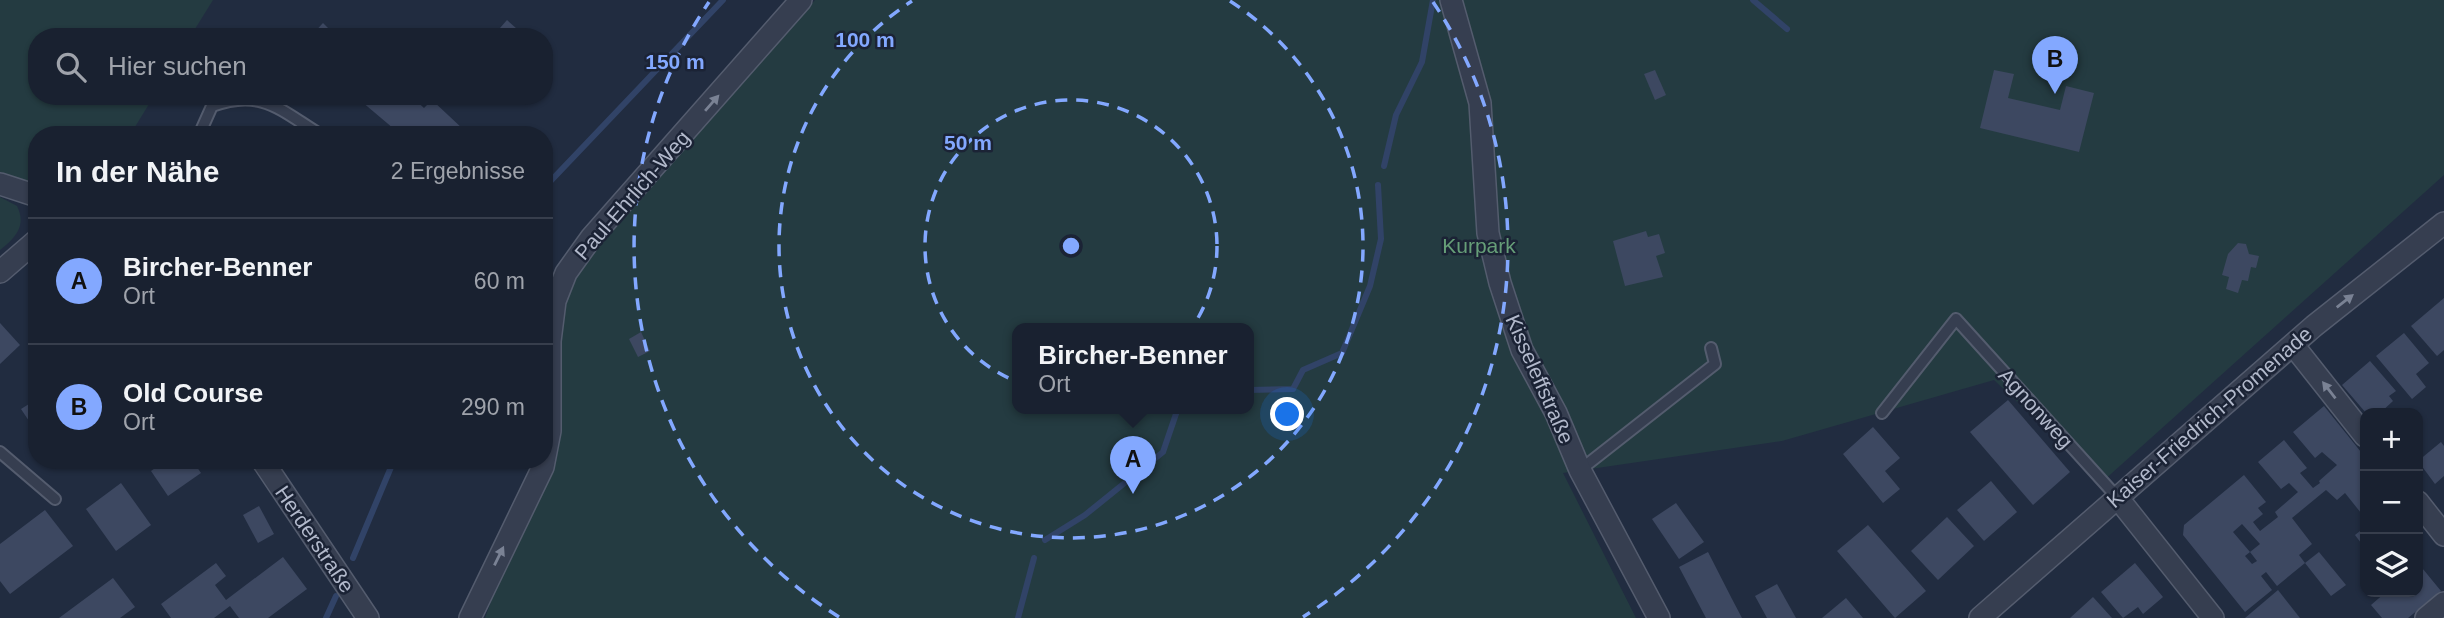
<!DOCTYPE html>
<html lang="de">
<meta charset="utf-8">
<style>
:root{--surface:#192130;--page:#222938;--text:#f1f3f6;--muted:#9fa3ab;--line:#373e4c;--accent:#83a8ff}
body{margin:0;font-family:Arial,sans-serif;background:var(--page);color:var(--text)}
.controls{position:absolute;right:21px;bottom:21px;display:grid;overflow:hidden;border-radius:14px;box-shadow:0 2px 5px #0004}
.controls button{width:63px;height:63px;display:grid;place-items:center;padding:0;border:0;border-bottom:2px solid var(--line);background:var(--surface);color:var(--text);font:35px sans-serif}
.you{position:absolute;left:1288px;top:415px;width:24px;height:24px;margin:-18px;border:5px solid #fff;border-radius:50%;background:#1a73e8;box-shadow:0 0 0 10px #1a73e833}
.badge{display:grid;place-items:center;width:46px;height:46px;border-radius:50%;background:var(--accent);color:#111;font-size:23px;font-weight:700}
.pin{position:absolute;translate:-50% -58px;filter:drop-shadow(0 2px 4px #0008)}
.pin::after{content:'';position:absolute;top:37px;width:24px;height:21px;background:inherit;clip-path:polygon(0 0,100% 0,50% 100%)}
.popup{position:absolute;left:1012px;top:323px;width:242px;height:91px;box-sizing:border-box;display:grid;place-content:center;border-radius:14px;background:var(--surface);filter:drop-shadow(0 2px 5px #0005);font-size:23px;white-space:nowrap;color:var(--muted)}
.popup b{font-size:26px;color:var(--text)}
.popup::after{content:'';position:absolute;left:50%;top:100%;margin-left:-14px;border:14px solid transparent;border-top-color:var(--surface)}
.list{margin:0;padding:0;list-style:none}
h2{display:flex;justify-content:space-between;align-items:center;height:91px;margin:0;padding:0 28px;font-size:30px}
h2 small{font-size:23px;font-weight:400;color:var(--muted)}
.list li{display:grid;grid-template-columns:46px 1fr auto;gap:21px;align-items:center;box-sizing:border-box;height:126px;padding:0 28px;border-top:2px solid var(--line)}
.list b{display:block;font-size:26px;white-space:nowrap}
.list p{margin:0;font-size:23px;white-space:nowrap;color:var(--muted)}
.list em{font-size:23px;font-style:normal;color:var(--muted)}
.icon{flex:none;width:38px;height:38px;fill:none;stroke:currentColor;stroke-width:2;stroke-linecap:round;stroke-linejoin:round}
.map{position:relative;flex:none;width:2444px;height:618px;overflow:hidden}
.search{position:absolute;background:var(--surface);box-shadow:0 2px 5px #0004;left:28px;top:28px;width:525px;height:77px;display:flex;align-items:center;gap:18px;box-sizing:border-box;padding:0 24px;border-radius:28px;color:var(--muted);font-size:26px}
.panel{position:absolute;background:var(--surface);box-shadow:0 2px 5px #0004;left:28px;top:126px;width:525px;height:343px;border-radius:28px}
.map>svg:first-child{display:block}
.green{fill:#243b41;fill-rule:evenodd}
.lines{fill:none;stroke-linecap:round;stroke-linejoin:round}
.stream{stroke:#314367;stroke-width:6}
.building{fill:#3d4861;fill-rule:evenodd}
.service-casing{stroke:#545c6e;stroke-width:14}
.minor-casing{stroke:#545c6e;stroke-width:24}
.service{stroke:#363e50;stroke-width:10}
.minor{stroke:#363e50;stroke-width:21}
.oneway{fill:#7a8294}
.ring{fill:none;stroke:#83a8ff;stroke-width:3.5;stroke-dasharray:12 9}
.labels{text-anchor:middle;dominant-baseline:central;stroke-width:5;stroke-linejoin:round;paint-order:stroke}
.street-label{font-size:21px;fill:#b2b9cb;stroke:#1b2335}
.park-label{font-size:21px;fill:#669e78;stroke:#1b2335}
.centre{fill:#83a8ff;stroke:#1b2335;stroke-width:3.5}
.ring-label{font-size:21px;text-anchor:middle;font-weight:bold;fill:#83a8ff;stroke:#1b2335;stroke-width:5;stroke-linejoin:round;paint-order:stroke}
</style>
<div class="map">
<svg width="2444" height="618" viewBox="0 0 2444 618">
<rect width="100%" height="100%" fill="#212c40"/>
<g class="green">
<path d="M0,0h213l-23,37h-153v59h117l-24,39h-93v54l-37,-17z"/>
<path d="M815,0h1629v175l-342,307 -108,-102 -212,61 -219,32 73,145h-1151l22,-61 30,-54 23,-191 22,-50zM1018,328h230v80h-230z"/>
<path d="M0,197l17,9c10,20 -2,32 -17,44z"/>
</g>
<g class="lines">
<g class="stream">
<path d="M1753,0l34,29"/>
<path d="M1384,166l12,-51 26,-53 11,-62"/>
<path d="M544,188l179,-188"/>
<path d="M1249,390l44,-1 10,-19 39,-17 28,-67 11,-47 -3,-54"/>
<path d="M1045,540l40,-25 78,-63 15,-44"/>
<path d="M353,558l41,-98"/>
<path d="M326,618l10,-22"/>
<path d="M1018,618l16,-60"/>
</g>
</g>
<g class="building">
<path d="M507,20l19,17h-42l5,-5 4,4z"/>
<path d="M323,23l14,14h-27z"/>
<path d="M1655,70l11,25 -11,5 -11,-26z"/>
<path d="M1994,70l20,4 -6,24 52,12 6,-24 28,7 -15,59 -99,-24z"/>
<path d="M355,96h56l13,12 8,-8 32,30v5h-42l-7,-7 -6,7 -9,-1z"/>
<path d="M480,96h18l-8,9z"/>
<path d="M1646,231l2,6 11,-3 6,19 -9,3 7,21 -38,9 -12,-45z"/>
<path d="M2238,243l8,1 3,10 10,2 -3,12 -5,-1 -3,14 -6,-1 -4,13 -12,-4 3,-12 -7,-2 6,-21z"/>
<path d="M2444,298v52l-7,6 -26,-30z"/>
<path d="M0,323l20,22 -20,19z"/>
<path d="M641,332l9,19 -12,6 -9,-18z"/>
<path d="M2404,333l25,30 -13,11 10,13 -14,12 -36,-43z"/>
<path d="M2370,361l26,30 -7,5 4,5 -13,12 -4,-5 -10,5 -24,-28z"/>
<path d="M37,399v34l-16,-24z"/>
<path d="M2008,400l62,72 -37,33 -63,-73z"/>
<path d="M2324,406l41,51v61l-20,-25 -8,7 -11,-10 -34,28 20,26 -13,11 6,8 -28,23 -11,-14 -5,4 11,14 -27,22 -62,-77 1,-10 60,-50 22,27 -8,6 5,6 -10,8 7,9 18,-14 -3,-5 23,-20 -9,-9 -8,6 -23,-27 26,-22 23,28 -7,5 13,15 7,-5 -1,-2 18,-16 -15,-13 -7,6 -22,-26zM2242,524l18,20 -10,8 -17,-20zM2250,552l7,9 -5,3 -7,-8z"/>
<path d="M1873,427l27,31 -15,13 15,18 -17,14 -40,-49z"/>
<path d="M2441,442l3,4v30l-9,8 -17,-23z"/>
<path d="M166,460h26l9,13 -33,23 -17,-25z"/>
<path d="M1991,481l26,31 -33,29 -27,-31z"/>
<path d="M121,483l30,42 -35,26 -30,-42z"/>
<path d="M1676,503l28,39 -25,17 -27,-40z"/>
<path d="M259,506l15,28 -16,9 -15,-28z"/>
<path d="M45,510l28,36 -63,48 -10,-13v-37z"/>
<path d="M1947,517l27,29 -36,34 -27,-29z"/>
<path d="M1868,525l58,66 -31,27 -58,-67z"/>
<path d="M2365,527v19l-1,1 -9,-12z"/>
<path d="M1708,552l24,47 10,19h-36l-27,-51z"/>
<path d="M2319,552l27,33 -15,11 -26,-33z"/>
<path d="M283,557l24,32 -39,29h-29l-9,-12 -16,12h-43l-10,-14 55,-41 10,13 -11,9 11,15z"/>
<path d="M2135,563l28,34 -20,17 -5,-7 -15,11 -22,-26z"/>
<path d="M2418,563l23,28 -33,27h-26l-11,-13 15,-13h32z"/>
<path d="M113,578l22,29 -15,11h-61z"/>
<path d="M1777,584l19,34h-29l-12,-22z"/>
<path d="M2278,590l22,28h-55z"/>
<path d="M2093,597l19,21h-42z"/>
<path d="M1846,598l17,20h-41z"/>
</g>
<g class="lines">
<g class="service-casing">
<g id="service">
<path d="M199,135l13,-29c50,-18 68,4 109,29"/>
<path d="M1882,413l74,-94 161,178"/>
<path d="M0,452l55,47"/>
<path d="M1580,470l135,-106 -4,-16"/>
</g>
</g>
<g class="minor-casing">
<g id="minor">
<path d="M1451,0l29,103 8,130 12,50 22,67 34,63 24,57 79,148"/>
<path d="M0,184l37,12"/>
<path d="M0,272l37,-32"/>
<path d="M2293,345l72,91"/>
<path d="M262,460l106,158"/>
<path d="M2117,497l96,121"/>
<path d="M2418,502l26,33"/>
<path d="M470,618l73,-151 7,-36v-90l5,-40 11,-28 25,-35 210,-238"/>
<path d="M1980,618l334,-292 130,-103"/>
<path d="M2426,618l18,-15"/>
</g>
</g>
<use href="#service" class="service"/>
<use href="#minor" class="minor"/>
</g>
<defs><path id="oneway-solid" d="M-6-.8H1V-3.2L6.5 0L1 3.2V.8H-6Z" transform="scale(1.75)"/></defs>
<g class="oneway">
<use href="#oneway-solid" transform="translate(712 103) rotate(-49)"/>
<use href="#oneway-solid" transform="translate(2345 301) rotate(-38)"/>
<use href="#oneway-solid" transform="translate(2329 390) rotate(-128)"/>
<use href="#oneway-solid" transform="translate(499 556) rotate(-64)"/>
</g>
<g class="ring">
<circle cx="1071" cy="246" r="146"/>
<path d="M1230 1A292 292 0 1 1 912 1"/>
<path d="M839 617A437 437 0 0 1 709 2M1433 2A437 437 0 0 1 1303 617"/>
</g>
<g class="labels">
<g class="street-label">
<text transform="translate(632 195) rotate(-49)">Paul-Ehrlich-Weg</text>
<text transform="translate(1540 379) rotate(66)">Kisseleffstraße</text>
<text transform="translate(2036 408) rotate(48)">Agnonweg</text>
<text transform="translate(2209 417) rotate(-41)">Kaiser-Friedrich-Promenade</text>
<text transform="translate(315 539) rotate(56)">Herderstraße</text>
</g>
<g class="park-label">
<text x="1479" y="245">Kurpark</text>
</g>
</g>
<circle cx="1071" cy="246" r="10" class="centre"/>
<g class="ring-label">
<text x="865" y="47">100 m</text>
<text x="675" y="69">150 m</text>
<text x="968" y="150">50 m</text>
</g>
</svg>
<div class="controls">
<button>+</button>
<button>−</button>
<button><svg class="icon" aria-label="layers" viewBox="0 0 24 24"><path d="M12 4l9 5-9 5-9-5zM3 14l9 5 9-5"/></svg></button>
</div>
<div class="you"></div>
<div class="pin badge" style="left:1133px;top:494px">A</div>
<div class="popup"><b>Bircher-Benner</b>Ort</div>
<div class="pin badge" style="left:2055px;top:94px">B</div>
<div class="search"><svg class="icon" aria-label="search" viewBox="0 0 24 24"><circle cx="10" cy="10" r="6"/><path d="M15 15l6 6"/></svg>Hier suchen</div>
<section class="panel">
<h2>In der Nähe<small>2 Ergebnisse</small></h2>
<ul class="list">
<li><span class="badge">A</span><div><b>Bircher-Benner</b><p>Ort</p></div><em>60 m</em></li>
<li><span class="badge">B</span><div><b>Old Course</b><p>Ort</p></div><em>290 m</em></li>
</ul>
</section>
</div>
